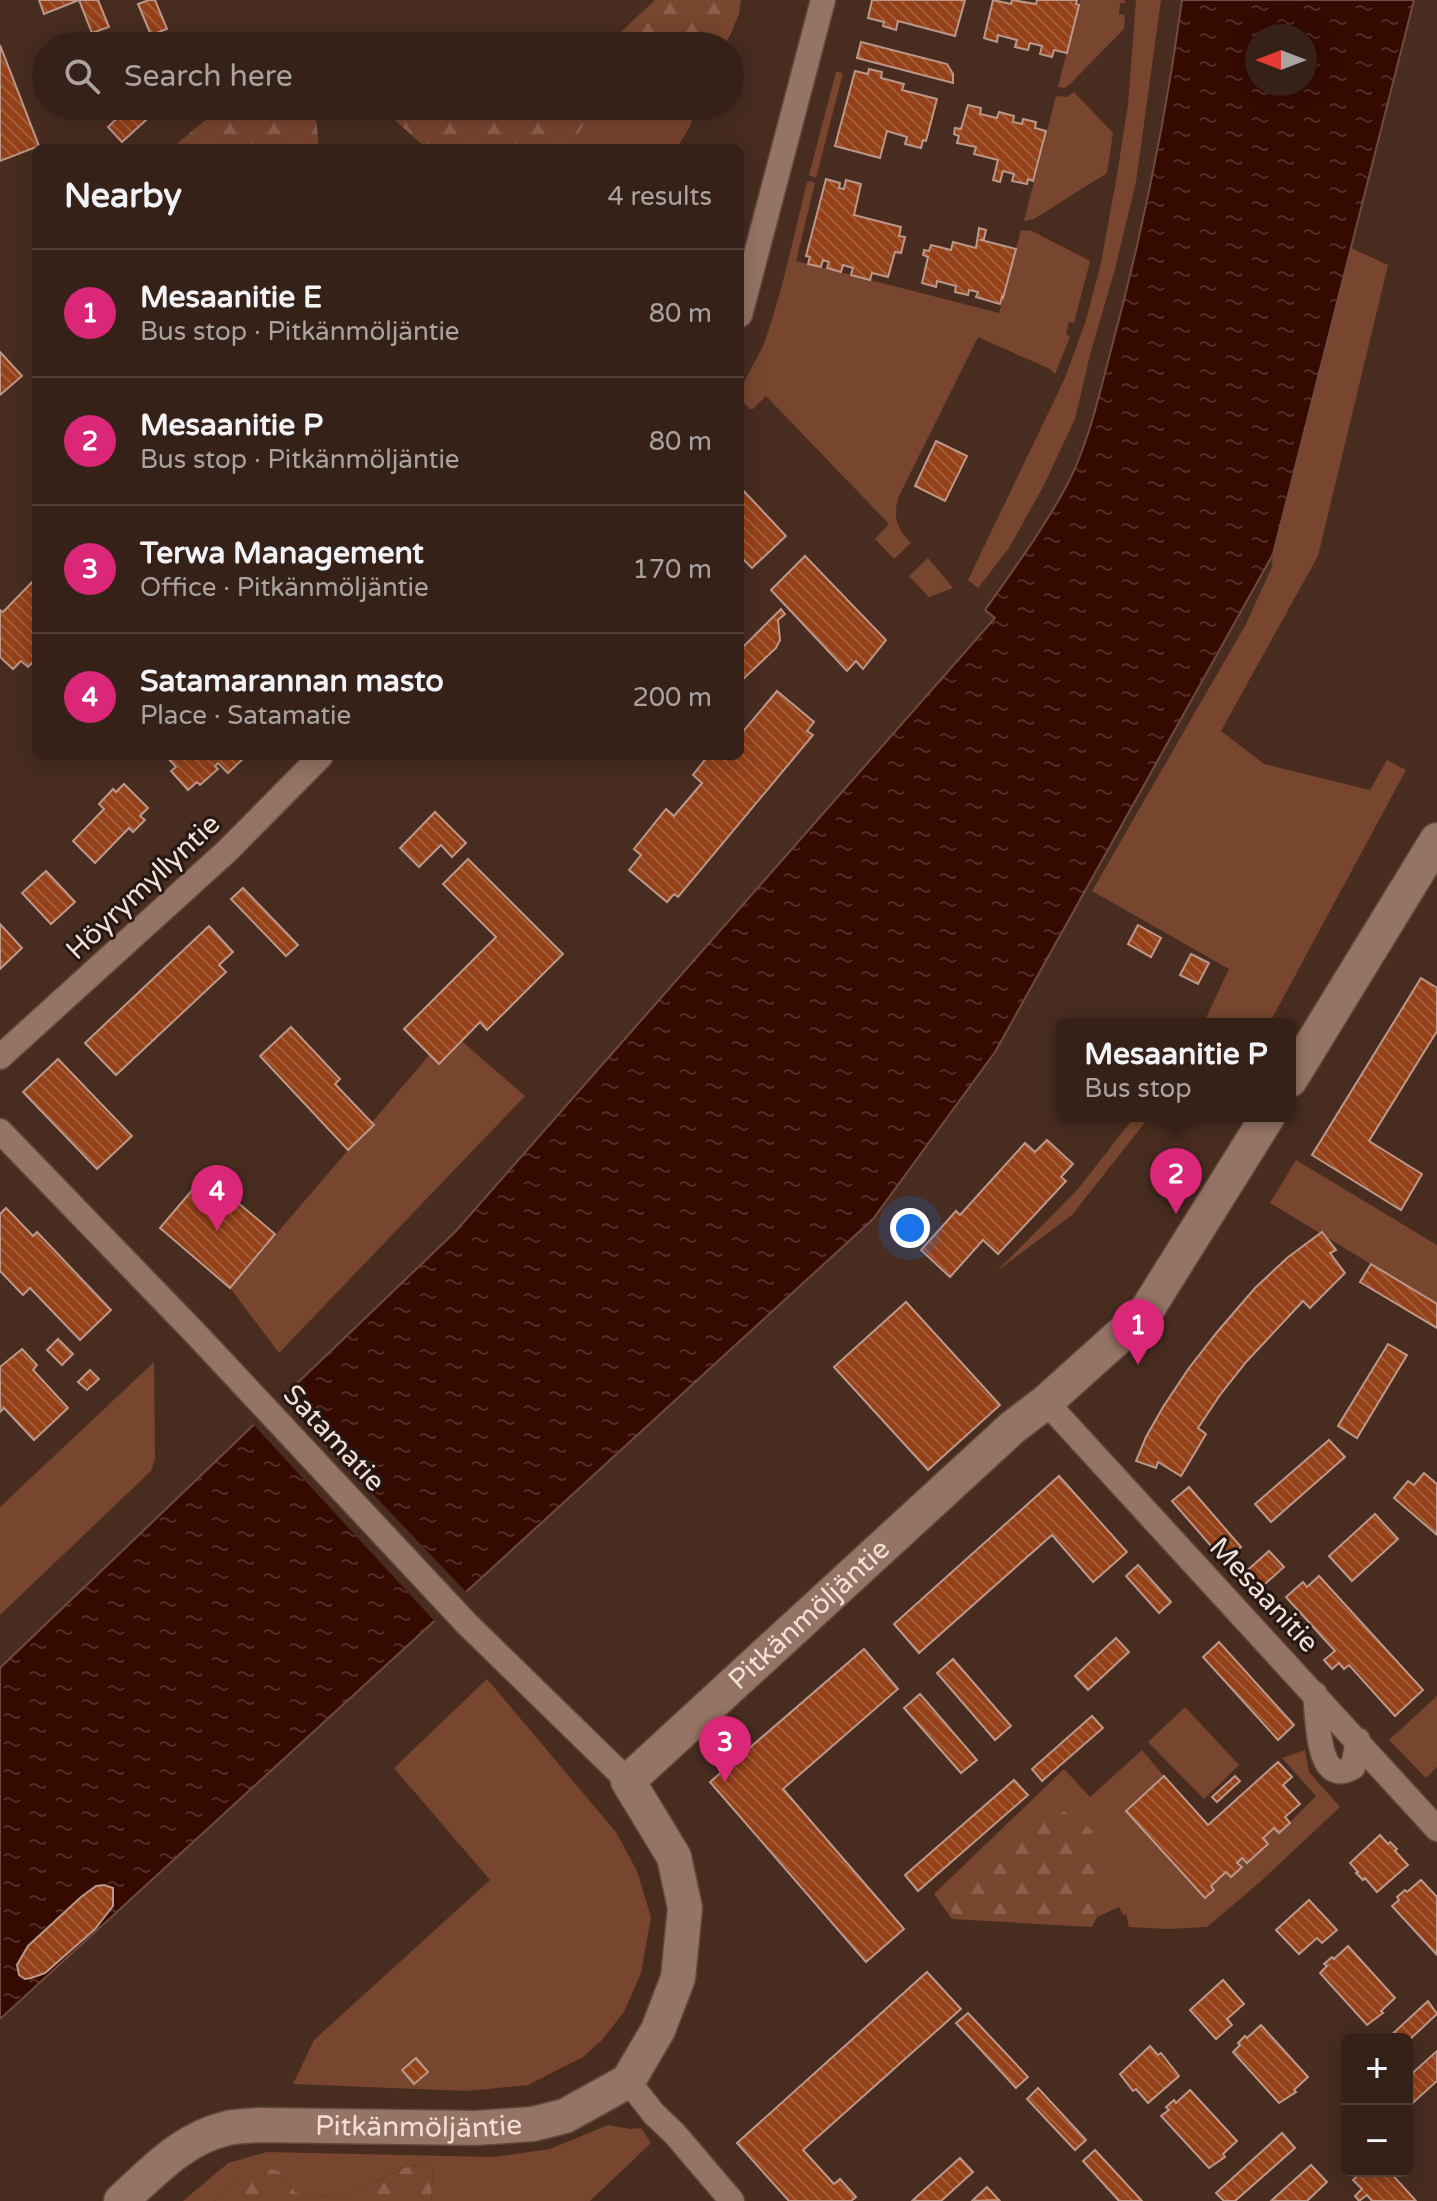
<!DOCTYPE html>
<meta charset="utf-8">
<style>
:root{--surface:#362118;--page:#3d2921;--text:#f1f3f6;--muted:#aaa3a2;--line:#503e37;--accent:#db2777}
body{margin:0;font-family:"Varela Round",sans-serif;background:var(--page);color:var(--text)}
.controls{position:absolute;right:24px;bottom:24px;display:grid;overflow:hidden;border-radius:12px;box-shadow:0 4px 20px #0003}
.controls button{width:72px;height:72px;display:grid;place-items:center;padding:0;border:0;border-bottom:2px solid var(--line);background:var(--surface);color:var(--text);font:40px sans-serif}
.compass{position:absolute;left:1245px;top:24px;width:72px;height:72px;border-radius:50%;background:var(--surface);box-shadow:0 4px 20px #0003;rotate:270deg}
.you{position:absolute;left:910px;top:1228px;width:28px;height:28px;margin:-20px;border:6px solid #fff;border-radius:50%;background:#1a73e8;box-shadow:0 0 0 12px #1a73e833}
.badge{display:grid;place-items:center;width:52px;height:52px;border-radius:50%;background:var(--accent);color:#fff;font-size:26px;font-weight:700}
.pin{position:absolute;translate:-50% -66px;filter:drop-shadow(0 2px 4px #0008)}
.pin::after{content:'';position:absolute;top:42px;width:28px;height:24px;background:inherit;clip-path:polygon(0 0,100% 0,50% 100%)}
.popup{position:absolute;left:1056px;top:1018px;width:240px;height:104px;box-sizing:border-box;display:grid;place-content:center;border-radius:12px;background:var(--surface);filter:drop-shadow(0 2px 6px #0005);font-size:26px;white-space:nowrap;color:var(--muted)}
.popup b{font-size:30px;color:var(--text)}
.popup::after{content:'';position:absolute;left:50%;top:100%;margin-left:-16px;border:16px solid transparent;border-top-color:var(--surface)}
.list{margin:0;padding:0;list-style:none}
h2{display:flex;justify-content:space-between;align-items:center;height:104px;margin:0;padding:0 32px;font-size:34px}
h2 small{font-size:26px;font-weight:400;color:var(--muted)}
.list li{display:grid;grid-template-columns:52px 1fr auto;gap:24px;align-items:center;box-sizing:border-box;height:128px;padding:0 32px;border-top:2px solid var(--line)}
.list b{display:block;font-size:30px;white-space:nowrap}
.list p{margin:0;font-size:26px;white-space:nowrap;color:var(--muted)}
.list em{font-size:26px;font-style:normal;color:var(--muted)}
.icon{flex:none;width:44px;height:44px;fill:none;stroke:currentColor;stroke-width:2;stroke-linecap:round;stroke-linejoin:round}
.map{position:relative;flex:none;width:1437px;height:2201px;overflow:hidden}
.search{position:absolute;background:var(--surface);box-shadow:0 4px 20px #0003;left:32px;top:32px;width:712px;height:88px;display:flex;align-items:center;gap:20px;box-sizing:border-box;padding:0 28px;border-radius:44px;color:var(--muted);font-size:30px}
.panel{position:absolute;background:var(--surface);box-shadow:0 4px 20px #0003;left:32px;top:144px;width:712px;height:616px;border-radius:12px}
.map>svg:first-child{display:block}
.green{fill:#78452f}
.forest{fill:url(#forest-firs)}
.water{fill:url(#water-ripples);stroke:#6e4a40;stroke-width:2;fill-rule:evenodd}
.pier{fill:#482c20}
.building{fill:url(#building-back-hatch);stroke:#bc988a;stroke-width:2}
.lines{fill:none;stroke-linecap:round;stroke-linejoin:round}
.street-casing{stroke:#61483e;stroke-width:27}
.secondary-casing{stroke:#61483e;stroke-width:37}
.street{stroke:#957365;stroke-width:24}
.secondary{stroke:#957365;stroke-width:34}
.labels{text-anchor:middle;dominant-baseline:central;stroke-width:6;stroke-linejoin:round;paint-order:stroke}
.street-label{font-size:28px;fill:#f2dfd7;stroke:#251813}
</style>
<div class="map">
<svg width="1437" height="2201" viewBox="0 0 1437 2201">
<defs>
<pattern id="forest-firs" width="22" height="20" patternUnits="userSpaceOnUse" patternTransform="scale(2)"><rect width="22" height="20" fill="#78452f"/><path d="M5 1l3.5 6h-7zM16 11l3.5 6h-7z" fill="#8c5f4c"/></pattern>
<pattern id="water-ripples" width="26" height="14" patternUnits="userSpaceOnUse" patternTransform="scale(2)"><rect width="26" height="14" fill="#350a00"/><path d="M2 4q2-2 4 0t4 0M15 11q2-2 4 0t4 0" fill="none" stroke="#532d24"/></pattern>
<pattern id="building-back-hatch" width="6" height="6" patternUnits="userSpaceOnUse" patternTransform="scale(2)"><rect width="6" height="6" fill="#944018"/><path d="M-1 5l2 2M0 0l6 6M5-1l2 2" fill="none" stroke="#a35b39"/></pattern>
</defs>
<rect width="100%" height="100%" fill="#482c20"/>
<g class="green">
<path d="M1080,0h45v3h-5l-1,11 6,1 -1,14 -53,54 -6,5 -7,-1z"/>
<path d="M1136,0h25l-25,182 -21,87 -25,86 -15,64 -31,66 -35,63 -31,40 -10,-8 97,-202 21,-58 15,-57 15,-82 12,-76z"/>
<path d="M839,72l4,1 -27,105 -7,-3 27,-103z"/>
<path d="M1074,92l39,41 -6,40 -73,46 -10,2 32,-125 11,1z"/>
<path d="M594,106h102l-6,20 -13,22h-106z"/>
<path d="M811,181l4,2 -19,78 203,52 22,-83 11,1 58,30 -16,62 -5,-1 -3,12 4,3 -15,37 -5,-5 -72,-32 -80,161c-5,20 -1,31 13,45l-17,16 -19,-20 14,-15 -123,-128 -13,13h-3l-10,-11c0,-14 19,-41 25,-57 18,-52 29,-106 42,-159z"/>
<path d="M1351,248l37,17 -70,291 -97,175 43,33 106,26 17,-30 19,10 -137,254h-66l26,-55 -137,-78 154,-267 26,-57 1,-13z"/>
<path d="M928,558l25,30 -24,9 -20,-21z"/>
<path d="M450,1031l75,65 -246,257 -49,-65z"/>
<path d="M1135,1116h15l-78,99 -75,56 81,-82z"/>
<path d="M1296,1160l141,85v59l-167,-101z"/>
<path d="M154,1362l1,97 -4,12 -151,144v-108z"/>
<path d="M487,1679l129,153 21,39 14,46 -10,56 -17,39 -22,28 -19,17 -55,28 -61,6 -174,-7 21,-44 176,-160 -96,-112z"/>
<path d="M1437,1696v71l-11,11 -37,-38z"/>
<path d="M1185,1707l54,58 -35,34 -56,-57z"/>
<path d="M1142,1750l22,26 -38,35 79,87 9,-8 -3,-4 15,-14 5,5 10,-9 -4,-5 5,-5 5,5 21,-19 -5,-6 11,-10 5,5 37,-37 -34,-38 23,-8 4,22 31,35 -80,75 -53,45 -39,2 -39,-2 -3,-13 -3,1 -4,-8 -22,10 -5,10 -140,-8 -18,-25 130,-125 26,28z"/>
<path d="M608,2125l22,4 11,-1 10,15 -61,58h-159l2,-34 -22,-2 -69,32 -46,-4 -17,-22 -43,11 -21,19h-32l45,-38 39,-11 227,5 56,-8z"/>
</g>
<g class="forest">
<path d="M655,0h86l-2,14 -14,32h-119z"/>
<path d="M222,106h93l4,42h-147z"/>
<path d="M379,106h37l16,12 13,-12h149l-23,42h-145z"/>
<path d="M1064,1811l28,19 7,82 -23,11 -122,-8 -12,-18 86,-82 21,6z"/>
<path d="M411,2165l22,2 -2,34h-216l21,-19 26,-15 17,4 17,22 46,4z"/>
</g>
<path class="water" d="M1182,0h232l-141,554 -278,498 -122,167 -873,800v-351l455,-436 540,-614 -10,-8c29,-41 60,-83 83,-127 21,-41 31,-88 43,-133 31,-115 55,-232 71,-350zM1257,36h48v48h-48z"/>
<path class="pier" d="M279,1395l190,200 -32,29 -186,-202z"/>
<g class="building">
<path d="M39,0h59l11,27 -17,6 -13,-33 -35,14z"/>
<path d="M149,0h6l12,29 -16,6 -13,-31z"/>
<path d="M872,0h93l-10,36 -57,-15 -2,9 -13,-4 1,-4 -16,-4z"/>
<path d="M993,0l18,4 1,-4 24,4 1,-4h40l-1,4 3,1 -12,48 -13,-3 -2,7 -12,-3 2,-8 -12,-3 -2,7 -13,-3 2,-7 -19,-5 -1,7 -13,-4z"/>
<path d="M861,42l86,22 6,10v9l-96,-25z"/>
<path d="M0,45l39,101 -39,15z"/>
<path d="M869,69l13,3 -1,6 23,6 -2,6 35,9 -11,42 -3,-1 -2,8 -16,-4 2,-7 -20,-6 -7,27 -45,-12 20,-75 13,3z"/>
<path d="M968,105l13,3 -1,6 17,4 2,-6 15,4 -1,6 9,2 1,-5 13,3 -1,6 11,3 -13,50 -5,-2 -1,5 -15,-3 2,-7 -11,-3 -3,11 -7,-2 5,-20 -24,-6 2,-7 -19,-4 2,-7 -5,-2 1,-6 6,1z"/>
<path d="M130,106h26l2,3 -36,33 -14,-15z"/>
<path d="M826,179l14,4 -1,5 5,1 2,-9 15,4 -7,31 47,12 -2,9 6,1 -4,16 -6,-1 -7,25 -16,-4 -2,7 -19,-5 2,-7 -10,-3 -2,7 -14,-4 2,-6 -6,-2 -2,7 -13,-3 2,-7 -4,-1z"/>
<path d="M979,228l7,2 -2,9 -3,1 35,9 -13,49 -1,-1 -2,7 -24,-7 2,-5 -9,-2 -1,5 -13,-3 1,-6 -19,-5 -1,6 -14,-4 6,-26 -5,-2 1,-5 5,1 2,-6 20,5 2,-8 23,6z"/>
<path d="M0,352l22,24 -22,19z"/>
<path d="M936,441l31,15 -22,45 -30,-15z"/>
<path d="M740,487l46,49 -34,32 -12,-12z"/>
<path d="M805,556l81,84 -23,29 -7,-8 -9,10 -76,-81z"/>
<path d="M36,578v81l-8,8 -7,-6 -8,8 -13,-12v-47l3,2z"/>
<path d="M781,609l4,5 -7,6 2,20 -4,8 -36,34v-32z"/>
<path d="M777,691l37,31 -7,9 6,4 -135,162 -4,-3 -7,8 -38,-32 12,-15 -7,-6 32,-40 8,7 28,-33 -9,-8 15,-19h32v-21z"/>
<path d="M166,756h80l-18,17 -10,-10 -3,3 3,3 -18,16 -3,-3 -9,8 -17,-19 5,-4z"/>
<path d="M124,784l24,24 -8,8 5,4 -12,12 -4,-4 -34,35 -22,-22 31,-32 -5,-5 14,-15 3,3z"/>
<path d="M435,812l31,31 -14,14 -11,-12 -22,22 -19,-19z"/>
<path d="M468,859l95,95 -76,76 -7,-8 -41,42 -35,-35 92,-92 -53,-53z"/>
<path d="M46,871l29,31 -24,22 -29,-31z"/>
<path d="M243,888l55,57 -12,11 -55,-57z"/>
<path d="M0,924l22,24 -22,21z"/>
<path d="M1138,925l23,13 -10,19 -23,-13z"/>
<path d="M209,926l24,26 -14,13 7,7 -110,103 -31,-32z"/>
<path d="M1191,954l18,9 -11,21 -18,-9z"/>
<path d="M1421,978l16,10v43l-68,110 53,33 -21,36 -89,-55z"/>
<path d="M291,1027l49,52 -5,5 39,41 -26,25 -88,-94z"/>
<path d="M58,1059l74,77 -35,33 -74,-77z"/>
<path d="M1047,1140l26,24 -12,13 5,4 -68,73 -15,-14 -33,37 -29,-27 35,-39 4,4 65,-72 10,9z"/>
<path d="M205,1175l70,59 -45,54 -70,-60z"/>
<path d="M6,1208l27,28 4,-4 74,78 -31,30 -50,-52 -7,7 -23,-24v-57z"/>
<path d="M1322,1232l14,18 -6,3 15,20 -35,35 -7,-7 -56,60 -27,34 -22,33 8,6 -25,42 -23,-14 -2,6 -20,-7 10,-24 17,-30 26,-39 29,-37 37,-43 32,-30z"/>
<path d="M1371,1264l66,40v24l-77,-46z"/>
<path d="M906,1302l94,103 -72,65 -94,-103z"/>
<path d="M58,1339l15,15 -11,11 -15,-15z"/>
<path d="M1388,1344l19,11 -50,83 -19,-12z"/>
<path d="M22,1349l15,16 -4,5 35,38 -34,32 -30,-32 -4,4v-45z"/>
<path d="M90,1370l9,9 -12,11 -9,-8z"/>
<path d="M1329,1440l16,17 -74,65 -16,-18z"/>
<path d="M1424,1473l13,11v51l-43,-37 14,-17 6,4z"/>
<path d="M1059,1476l68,76 -34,30 -41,-47 -133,118 -25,-29z"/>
<path d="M1189,1487l52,60 -16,15 -53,-61z"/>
<path d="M1375,1514l23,25 -46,42 -23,-25z"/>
<path d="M1269,1551l15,16 -28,25 -15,-16z"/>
<path d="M1138,1565l33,37 -12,11 -33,-37z"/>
<path d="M1319,1576l104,114 -28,26 -46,-51 -5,4 -5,-6 -7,6 -8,-9 11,-9 -49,-54 17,-15 4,5z"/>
<path d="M1116,1638l13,14 -41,38 -13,-14z"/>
<path d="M1219,1642l75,83 -16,15 -75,-83z"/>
<path d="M864,1649l34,40 -115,100 121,140 -38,33 -156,-180z"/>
<path d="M953,1659l58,67 -16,14 -58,-67z"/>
<path d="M920,1694l57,66 -16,13 -57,-65z"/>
<path d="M1092,1716l11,12 -61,53 -10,-12z"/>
<path d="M1278,1762l14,15 -9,8 17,19 -15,13 5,6 -11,10 -5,-5 -11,10 5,6 -21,19 -5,-5 -5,5 5,4 -11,10 -5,-5 -15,14 3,4 -9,8 -79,-87 38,-35 44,49z"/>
<path d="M1235,1776l5,5 -23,21 -5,-5z"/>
<path d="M1014,1780l14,15 -110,96 -13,-16z"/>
<path d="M1380,1835l8,9 2,-2 7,7 -2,2 13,14 -31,27 -12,-14 -2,2 -7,-7 2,-1 -8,-9z"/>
<path d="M1421,1880l16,17v58l-45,-49 7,-6 -2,-3 8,-7 2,2z"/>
<path d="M104,1885l9,3v18l-18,23 -50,44 -14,5 -6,1 -6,-4 -2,-10 11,-19 53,-49 15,-11z"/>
<path d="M1309,1900l28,30 -15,13 -5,-5 -18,16 -23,-24z"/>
<path d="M1348,1946l47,52 -14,13 2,2 -16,12 -47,-52 7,-7 -3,-2 8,-7 2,2z"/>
<path d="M927,1972l34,37 -158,141 31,34 6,-5 16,18 -5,4h-62l-52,-58z"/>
<path d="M1223,1980l21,24 -17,15 5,6 -16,14 -26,-29z"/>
<path d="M1428,2001l9,13 -30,28v-3h-20z"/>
<path d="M968,2013l60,64 -12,11 -60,-65z"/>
<path d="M1261,2025l47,52 -14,13 2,2 -17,11 -46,-51 7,-7 -2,-2 7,-7 2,2z"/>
<path d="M1150,2046l8,9 3,-2 18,23 -31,27 -12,-14 -3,2 -13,-17z"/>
<path d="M1437,2051v30l-30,27v-30z"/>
<path d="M416,2058l12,14 -14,12 -12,-14z"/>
<path d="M1038,2088l48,52 -11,10 -48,-51z"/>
<path d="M1190,2090l47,51 -14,13 2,3 -16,11 -48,-52 8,-6 -3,-3 8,-7 2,3z"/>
<path d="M1282,2133l13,15 -60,53h-11l-8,-8z"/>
<path d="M1095,2150l47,51h-23l-36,-40z"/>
<path d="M960,2158l13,14 -32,29h-29z"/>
<path d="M1311,2165l16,17 -20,19h-36z"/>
<path d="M1363,2171h26l27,30h-44l-5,-6 -8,6 -4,-5 7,-7 -9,-9z"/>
<path d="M987,2187l12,13 -27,1z"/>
</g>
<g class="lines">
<g class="street-casing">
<g id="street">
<path d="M740,315l83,-315"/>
<path d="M0,1057l227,-206 94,-95"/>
<path d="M0,1131l197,204 270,289 161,157"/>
<path d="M1046,1402l391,427"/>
<path d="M1315,1694c3,22 1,96 38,73l5,-27"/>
<path d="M628,2081l26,33 21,20 57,67"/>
</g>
</g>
<g class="secondary-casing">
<g id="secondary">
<path d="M1290,1080l147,-240"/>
<path id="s1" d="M121,2201c32,-29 62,-63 107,-73 10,-2 21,-2 31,-3l216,3 58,-4 32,-8 63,-35 30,-51 20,-52 7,-70 -11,-51 -46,-76 385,-354 33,-25 99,-89 123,-197"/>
</g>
</g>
<use href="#street" class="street"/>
<use href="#secondary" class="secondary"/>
</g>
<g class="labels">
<g class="street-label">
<text transform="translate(143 887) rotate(-43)">Höyrymyllyntie</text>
<text transform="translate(334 1438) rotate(47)">Satamatie</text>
<text transform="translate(1264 1595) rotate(47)">Mesaanitie</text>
<text stroke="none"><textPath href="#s1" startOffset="1114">Pitkänmöljäntie</textPath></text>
<text stroke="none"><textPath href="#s1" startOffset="322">Pitkänmöljäntie</textPath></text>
</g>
</g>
</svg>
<div class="controls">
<button>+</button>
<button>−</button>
</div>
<svg class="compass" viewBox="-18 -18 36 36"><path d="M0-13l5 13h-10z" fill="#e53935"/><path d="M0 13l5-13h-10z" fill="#aaa3a2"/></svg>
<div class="you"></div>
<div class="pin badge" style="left:1138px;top:1365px">1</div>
<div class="pin badge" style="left:1176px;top:1214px">2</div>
<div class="popup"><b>Mesaanitie P</b>Bus stop</div>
<div class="pin badge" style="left:725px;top:1782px">3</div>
<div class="pin badge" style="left:217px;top:1231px">4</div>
<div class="search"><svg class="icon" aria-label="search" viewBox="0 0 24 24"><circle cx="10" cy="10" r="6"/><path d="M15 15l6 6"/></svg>Search here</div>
<section class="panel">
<h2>Nearby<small>4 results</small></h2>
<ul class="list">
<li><span class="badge">1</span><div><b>Mesaanitie E</b><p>Bus stop · Pitkänmöljäntie</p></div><em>80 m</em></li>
<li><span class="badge">2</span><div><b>Mesaanitie P</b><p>Bus stop · Pitkänmöljäntie</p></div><em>80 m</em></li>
<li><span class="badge">3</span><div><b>Terwa Management</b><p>Office · Pitkänmöljäntie</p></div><em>170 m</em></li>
<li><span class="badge">4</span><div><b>Satamarannan masto</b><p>Place · Satamatie</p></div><em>200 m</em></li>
</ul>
</section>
</div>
